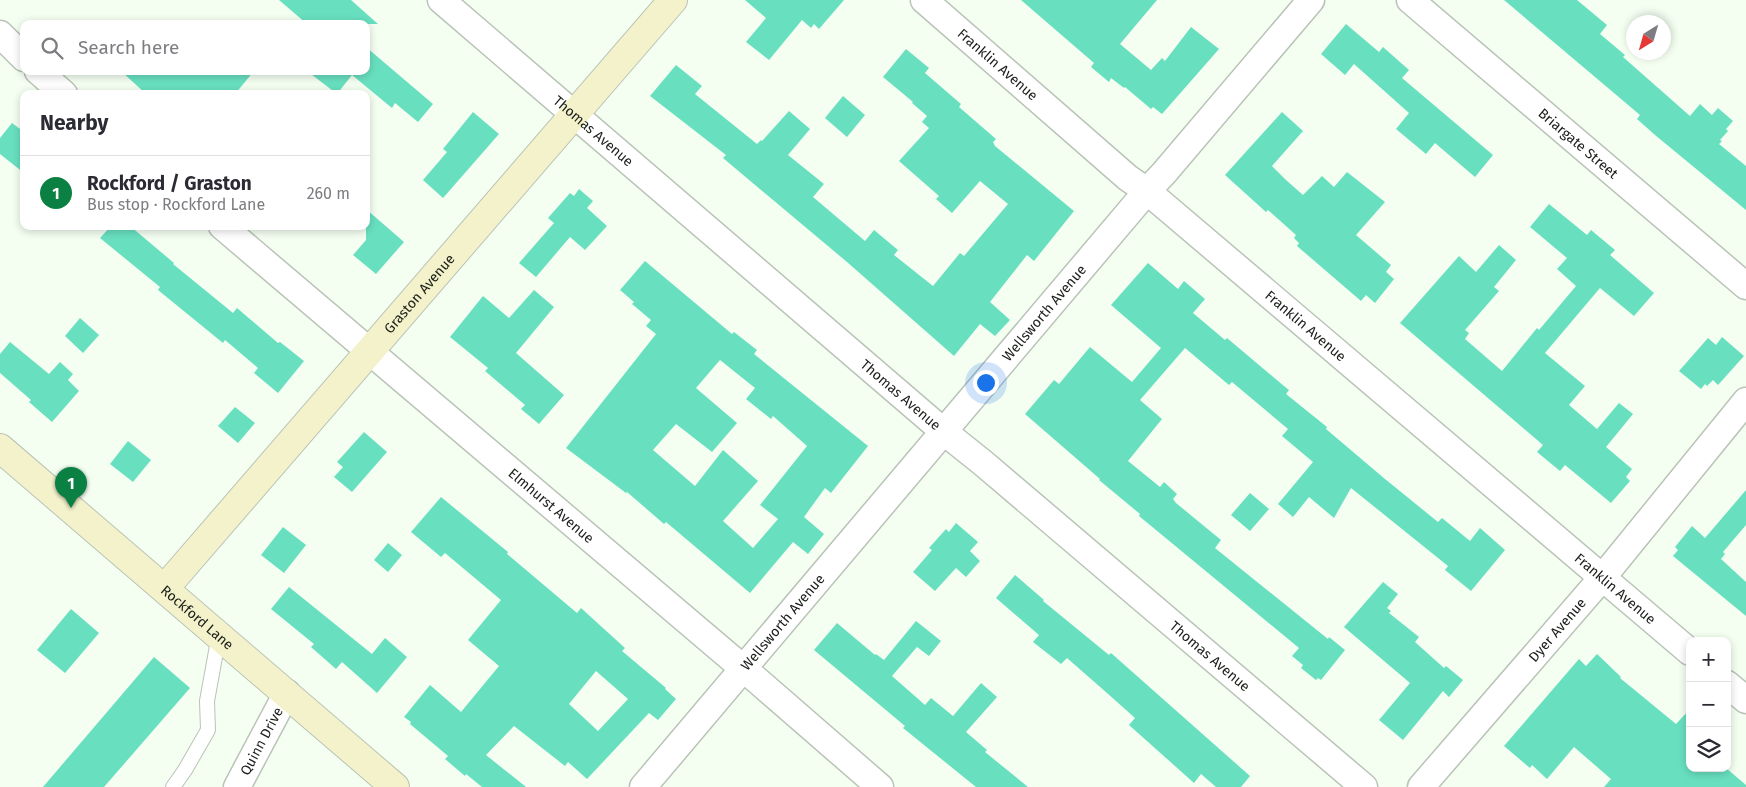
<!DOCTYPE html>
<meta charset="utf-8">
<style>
:root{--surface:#fff;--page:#f7f7f7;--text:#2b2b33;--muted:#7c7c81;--line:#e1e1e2;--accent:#0b8043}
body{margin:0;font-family:"Fira Sans",sans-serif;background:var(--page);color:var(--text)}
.controls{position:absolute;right:15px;bottom:15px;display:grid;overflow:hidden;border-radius:10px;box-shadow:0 2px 8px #0003}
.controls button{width:45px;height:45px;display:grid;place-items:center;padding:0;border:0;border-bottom:1px solid var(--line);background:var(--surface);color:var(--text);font:25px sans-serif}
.compass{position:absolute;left:1626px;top:15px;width:45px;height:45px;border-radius:50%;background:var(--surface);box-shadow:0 2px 8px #0003;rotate:217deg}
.you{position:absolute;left:985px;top:382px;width:18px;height:18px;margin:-12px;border:4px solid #fff;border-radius:50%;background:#1a73e8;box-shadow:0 0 0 8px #1a73e833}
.badge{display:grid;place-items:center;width:32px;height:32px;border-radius:50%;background:var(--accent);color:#fff;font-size:16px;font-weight:700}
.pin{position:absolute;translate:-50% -41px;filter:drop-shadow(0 1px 2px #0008)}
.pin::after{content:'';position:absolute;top:26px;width:18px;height:15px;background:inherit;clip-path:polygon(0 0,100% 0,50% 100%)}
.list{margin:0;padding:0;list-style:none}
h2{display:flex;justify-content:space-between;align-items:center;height:65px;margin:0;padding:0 20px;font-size:21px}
h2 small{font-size:16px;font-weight:400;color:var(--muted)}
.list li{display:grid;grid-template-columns:32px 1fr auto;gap:15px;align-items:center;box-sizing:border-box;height:75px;padding:0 20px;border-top:1px solid var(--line)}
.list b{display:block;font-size:19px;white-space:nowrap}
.list p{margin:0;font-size:16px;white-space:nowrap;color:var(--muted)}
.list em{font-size:16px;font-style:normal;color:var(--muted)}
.icon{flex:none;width:28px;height:28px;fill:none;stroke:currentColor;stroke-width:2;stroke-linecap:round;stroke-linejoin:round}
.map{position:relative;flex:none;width:1746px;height:787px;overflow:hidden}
.search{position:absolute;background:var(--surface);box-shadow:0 2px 8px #0003;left:20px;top:20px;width:350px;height:55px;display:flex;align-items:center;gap:12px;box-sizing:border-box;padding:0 18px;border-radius:10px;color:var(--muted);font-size:19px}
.panel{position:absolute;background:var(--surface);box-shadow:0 2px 8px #0003;left:20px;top:90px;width:350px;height:140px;border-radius:10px}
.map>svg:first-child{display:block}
.building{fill:#68e0c0;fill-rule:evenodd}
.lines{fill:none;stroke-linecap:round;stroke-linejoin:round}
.lane-casing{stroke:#b9c3b7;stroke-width:16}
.street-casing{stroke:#b9c3b7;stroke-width:29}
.secondary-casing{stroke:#b9c3b7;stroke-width:30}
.lane{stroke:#fff;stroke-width:14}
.street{stroke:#fff;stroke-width:26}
.secondary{stroke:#f4f2ca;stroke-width:28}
.labels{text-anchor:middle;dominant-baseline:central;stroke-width:5;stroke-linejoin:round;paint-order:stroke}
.street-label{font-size:14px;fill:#1a1e19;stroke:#f4fff2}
</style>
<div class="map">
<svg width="1746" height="787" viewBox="0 0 1746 787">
<rect width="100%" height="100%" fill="#f4fff2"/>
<g class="building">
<path d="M279,0h72l27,24h-71z"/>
<path d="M745,0h99l-25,29 -5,-5 -3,4 -9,-8 -33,40 -23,-18 20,-24z"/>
<path d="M1021,0h136l-37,44 31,26 11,-12 3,3 26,-34 28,22 -57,65 -9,-7 -2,2 -26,-22 -1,1 -13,-10 -2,4 -18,-15 3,-4z"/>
<path d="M1504,0h73l30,25 -7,9 25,21 -2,2 67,59 10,-12 12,11 6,-7 15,13 -7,8 2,2 -8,9 2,1 -3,3 27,22v44l-91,-75 -18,-16 3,-4z"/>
<path d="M1346,24l33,28 4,-5 26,23 -7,8 91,77 -18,22 -40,-34 -9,11 -30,-25 13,-16 -55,-49 -9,11 -24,-21z"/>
<path d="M366,47l67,57 -15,18 -23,-19 -3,5 -40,-33 -15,19 -30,-23h59z"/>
<path d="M906,49l23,19 -4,5 36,31 -2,3 37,32 -3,3 2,4 79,65 -40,50 -7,-6 -37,47 20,18 -15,16 -15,-12 -26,32 -107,-94 -124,-104 3,-3 -76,-59 26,-31 26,21 -7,8 62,50 4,-4 1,1 27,-30 21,18 -22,26 36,29 -11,13 52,44 9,-11 24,20 -4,5 39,31 27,-33 4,3 44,-52 -28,-23 -28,32 -16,-14 3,-3 -40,-35 30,-33 -7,-6 5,-6 -15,-13 1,-1 -30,-25z"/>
<path d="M121,71h133l-19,23h-89z"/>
<path d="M843,96l22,19 -18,22 -22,-19z"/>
<path d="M473,112l26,22 -56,64 -20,-18 24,-28 -4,-3z"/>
<path d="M1282,112l21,19 -31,35 14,14 17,15 19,-19 12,11 13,-15 38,30 -29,33 35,30 -5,7 8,7 -19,24 -9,-8 -5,6 -64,-55 2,-3 -5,-5 2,-3 -28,-25 -2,2 -41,-37z"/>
<path d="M12,123l12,9v41l-24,-19v-16z"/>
<path d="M579,189l14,12 -6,7 20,18 -22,24 -15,-13 -34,40 -17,-14 35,-40 -6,-5 22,-25 4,3z"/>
<path d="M1549,204l38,31 4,-5 24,20 -5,5 44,38 -20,23 -34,-28 -55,65 40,33 -16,19 28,24 22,-26 14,11 -27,33 26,22 -6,8 4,4 -19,22 -46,-38 -5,6 -23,-19 6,-7 -143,-122 59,-67 17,16 23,-27 17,15 -22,27 5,4 -34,39 4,3 -4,6 37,32 35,-43 2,2 37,-44 -19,-17 10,-11 -37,-31z"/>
<path d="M366,209l38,33 -28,32 -23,-19 13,-15z"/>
<path d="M111,226h19l44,37 -1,1 60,49 4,-5 41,35 2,-1 24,19 -26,32 -24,-20 4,-5 -33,-28 -2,3 -65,-53 2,-3 -60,-49z"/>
<path d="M645,261l87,73 2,-2 23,18 -3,4 114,92 -37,47 -6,-5 -21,29 20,17 -16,20 -15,-12 -43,51 -84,-71 -2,2 -37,-32 -1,1 -60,-45 90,-114 -10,-8 5,-6 -19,-16 2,-2 -14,-12zM720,360l35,28 -9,11 25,20 2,-3 34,30 -47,59 18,14 -25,29 -30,-27 35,-40 -35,-31 -28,36 -42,-36 23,-26 36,28 25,-29 -41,-35z"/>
<path d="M1148,263l30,26 6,-8 21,18 -12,14 32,27 2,-2 57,48 5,4 -3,4 41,33 -1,2 59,50 53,43 4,-4 28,23 10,-13 25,22 -34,41 -26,-21 3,-4 -97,-78 -17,30 -25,-21 -16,20 -15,-13 35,-42 -31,-26 6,-7 -56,-47 -3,3 -44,-37 -45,52 22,19 -34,42 32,26 4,-5 13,12 -4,5 3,4 45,37 -6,8 113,91 1,-2 16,13 -24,30 -3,-2 -2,2 -15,-12 2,-3 -11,-9 7,-8 -160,-132 1,-2 -41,-34 1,-1 -75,-65 29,-34 5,4 31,-37 42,35 29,-34 -50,-43z"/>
<path d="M534,290l20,17 -38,46 48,42 -25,29 -18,-15 4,-4 -40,-34 3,-3 -38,-31 33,-41 26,22z"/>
<path d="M80,318l19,17 -16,18 -18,-17z"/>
<path d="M1722,337l22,19 -26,29 -5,-5 -6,6 -2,-2 -4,5 -22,-18 29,-33 8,7z"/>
<path d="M10,342l39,32 11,-12 13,12 -5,6 11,11 -27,31 -23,-20 2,-2 -31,-27v-19z"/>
<path d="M235,407l20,16 -17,20 -20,-17z"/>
<path d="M364,432l23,20 -35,40 -18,-15 9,-10 -6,-5z"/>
<path d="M128,441l23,19 -18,22 -23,-18z"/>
<path d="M1746,490v35l-23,27 2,2 -4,5 25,23v34l-73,-60 5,-6 -3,-3 17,-21 13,12z"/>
<path d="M1250,493l19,16 -19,22 -19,-16z"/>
<path d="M441,497l67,55 -1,2 70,59 4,-5 44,40 -3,3 44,37 -1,1 11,10 -18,21 -9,-7 -62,66 -19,-17 -3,4 -51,-40 -28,29 40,32h-44l-16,-13 -1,2 -20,-17 3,-3 -38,-32 1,-2 -7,-5 26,-32 31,27 38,-46 -31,-26 33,-40 -56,-47 -4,4 -30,-25zM596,671l32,28 -30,32 -29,-27z"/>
<path d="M956,523l22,19 -8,9 10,10 -14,16 -10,-9 -21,23 -22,-19 19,-22 -3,-2 17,-19 3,3z"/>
<path d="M283,527l23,18 -22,28 -23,-18z"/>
<path d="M388,543l14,12 -14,17 -14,-12z"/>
<path d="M1015,575l29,25 -1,1 66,54 2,-2 139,123 -9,11h-25l-15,-13 -7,9 -65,-58 6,-7 -28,-25 -40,-35 -6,6 -28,-22 6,-7 -43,-37z"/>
<path d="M1383,582l15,12 -11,14 4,3 -2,2 30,24 -4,5 29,26 2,-2 17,14 -14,17 -6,-6 -40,49 -24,-20 31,-37 -66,-56z"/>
<path d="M289,587l83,67 13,-16 22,19 -30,36 -35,-31 -6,7 -25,-22 3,-3 -43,-35z"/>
<path d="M71,609l28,24 -34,40 -28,-23z"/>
<path d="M916,621l25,20 -12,15 -12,-9 -25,29 33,29 6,-7 22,18 28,-33 16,14 -31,35 21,18 -2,2 43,35h-52l-73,-59 2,-2 -91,-76 23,-27 38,32 1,-1 8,6z"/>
<path d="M1597,654l24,23 -1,1 56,46 14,-15v59h36l20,17v2h-142l7,-8 -37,-32 -27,32 -15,-14 -2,3 -26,-22 75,-87 7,7z"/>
<path d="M154,657l36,31 -86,99h-61z"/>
</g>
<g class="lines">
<g class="lane-casing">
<path id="lane" d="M173,787l12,-17 23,-40 -1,-29 12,-66"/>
</g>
<g class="street-casing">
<g id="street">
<path id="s1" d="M441,0l502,431 40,32 381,324"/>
<path id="s2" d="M924,0l204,178 19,13 543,461"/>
<path id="s3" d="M1410,0l336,286"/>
<path d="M0,34l24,24"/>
<path d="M38,71l26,23"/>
<path id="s4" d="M222,226l536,455 122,106"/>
<path d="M1727,684l19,16"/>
<path id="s5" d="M237,787l50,-94"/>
<path id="s6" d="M643,787l504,-596 17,-18 147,-173"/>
<path id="s7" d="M1421,787l181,-209 144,-177"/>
</g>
</g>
<g class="secondary-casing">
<g id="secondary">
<path id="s8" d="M0,448l395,339"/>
<path id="s9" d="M165,588l508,-588"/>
</g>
</g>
<use href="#lane" class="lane"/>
<use href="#street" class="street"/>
<use href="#secondary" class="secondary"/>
</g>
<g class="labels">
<g class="street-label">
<text stroke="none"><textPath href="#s2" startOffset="98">Franklin Avenue</textPath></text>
<text stroke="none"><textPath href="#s1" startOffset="201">Thomas Avenue</textPath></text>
<text stroke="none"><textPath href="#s3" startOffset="221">Briargate Street</textPath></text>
<text stroke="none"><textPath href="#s9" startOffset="389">Graston Avenue</textPath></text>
<text stroke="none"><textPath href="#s6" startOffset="621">Wellsworth Avenue</textPath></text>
<text stroke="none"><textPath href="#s2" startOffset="502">Franklin Avenue</textPath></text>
<text stroke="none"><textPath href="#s1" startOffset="606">Thomas Avenue</textPath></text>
<text stroke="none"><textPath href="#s4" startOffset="432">Elmhurst Avenue</textPath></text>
<text stroke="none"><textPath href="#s2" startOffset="908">Franklin Avenue</textPath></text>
<text stroke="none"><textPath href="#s8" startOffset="260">Rockford Lane</textPath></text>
<text stroke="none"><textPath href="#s6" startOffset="216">Wellsworth Avenue</textPath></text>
<text stroke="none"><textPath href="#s7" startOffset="208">Dyer Avenue</textPath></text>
<text stroke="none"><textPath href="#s1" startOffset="1011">Thomas Avenue</textPath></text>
<text stroke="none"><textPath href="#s5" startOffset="52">Quinn Drive</textPath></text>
</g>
</g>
</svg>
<div class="controls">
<button>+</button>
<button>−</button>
<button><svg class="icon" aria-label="layers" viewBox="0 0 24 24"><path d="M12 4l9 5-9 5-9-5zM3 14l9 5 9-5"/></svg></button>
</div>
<svg class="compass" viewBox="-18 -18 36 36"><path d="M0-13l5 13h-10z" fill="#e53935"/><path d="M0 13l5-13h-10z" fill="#7c7c81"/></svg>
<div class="you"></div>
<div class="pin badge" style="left:71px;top:508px">1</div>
<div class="search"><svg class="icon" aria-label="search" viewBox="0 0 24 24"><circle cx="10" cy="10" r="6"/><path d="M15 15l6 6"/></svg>Search here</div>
<section class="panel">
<h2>Nearby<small></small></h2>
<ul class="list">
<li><span class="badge">1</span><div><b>Rockford / Graston</b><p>Bus stop · Rockford Lane</p></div><em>260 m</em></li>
</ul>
</section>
</div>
